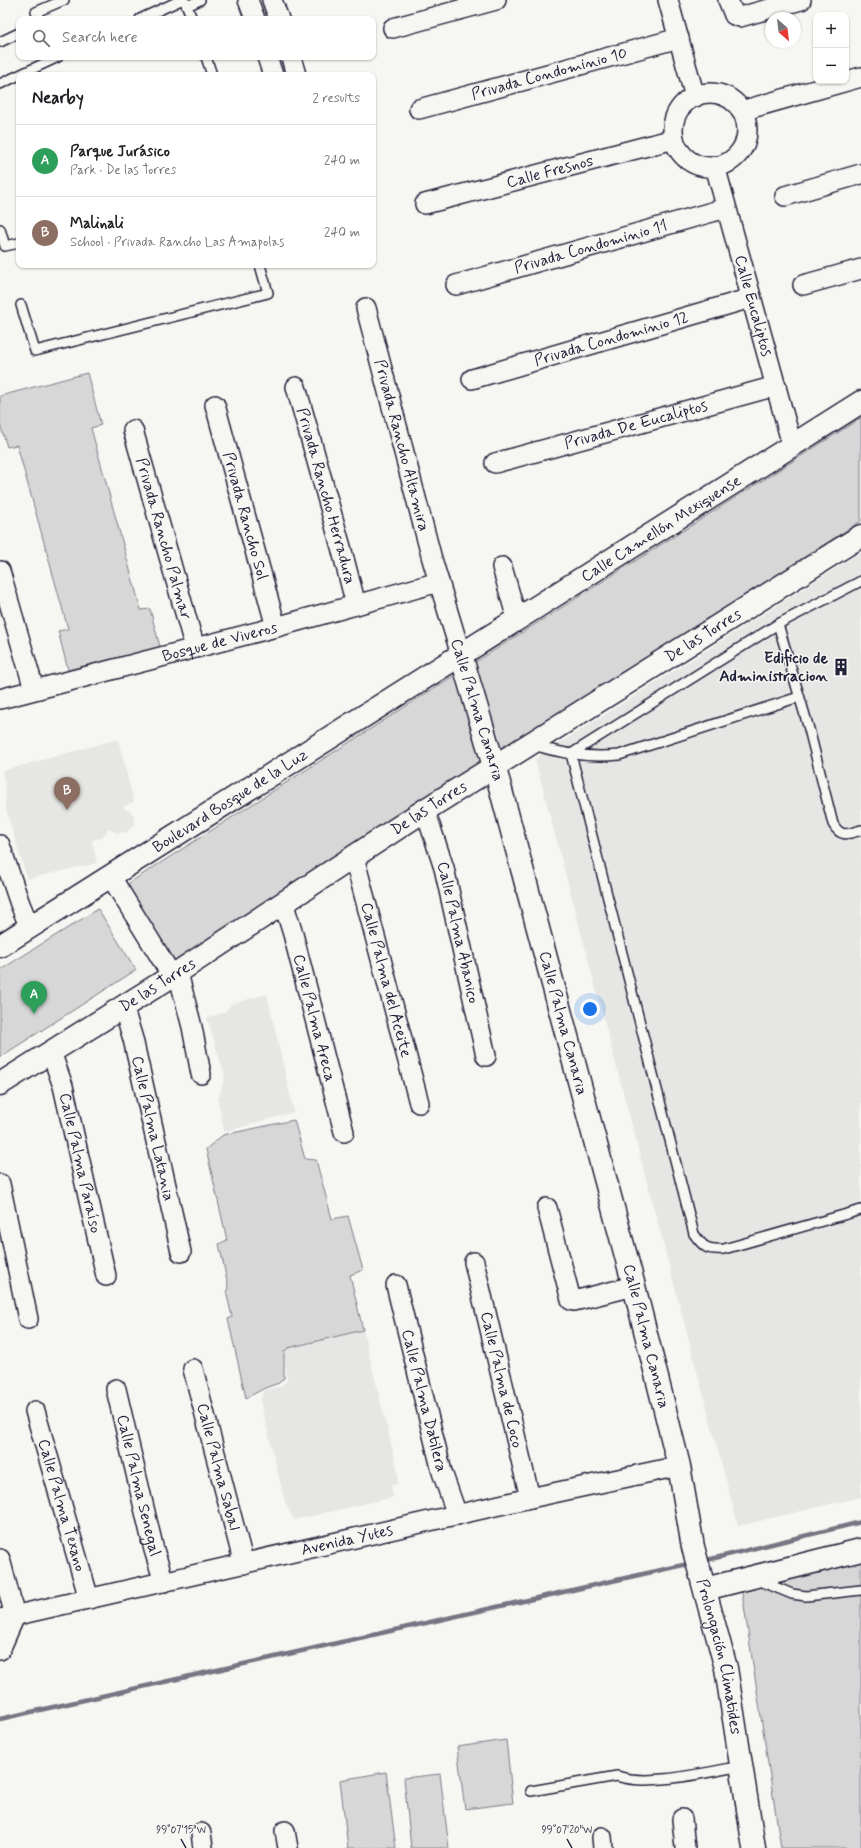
<!DOCTYPE html>
<meta charset="utf-8">
<style>
:root{--surface:#fff;--page:#f2f2f2;--text:#202124;--muted:#757577;--line:#e0e0e0;--accent:#db2777}
body{margin:0;font-family:Mynerve,sans-serif;background:var(--page);color:var(--text)}
.controls{position:absolute;right:12px;top:12px;display:grid;overflow:hidden;border-radius:8px;box-shadow:0 1px 3px #0004}
.controls button{width:36px;height:36px;display:grid;place-items:center;padding:0;border:0;border-bottom:1px solid var(--line);background:var(--surface);color:var(--text);font:20px sans-serif}
.compass{position:absolute;left:765px;top:12px;width:36px;height:36px;border-radius:50%;background:var(--surface);box-shadow:0 1px 3px #0004;rotate:152deg}
.you{position:absolute;left:590px;top:1009px;width:14px;height:14px;margin:-10px;border:3px solid #fff;border-radius:50%;background:#1a73e8;box-shadow:0 0 0 6px #1a73e833}
.badge{display:grid;place-items:center;width:26px;height:26px;border-radius:50%;background:var(--accent);color:#fff;font-size:13px;font-weight:700}
.pin{position:absolute;translate:-50% -33px;filter:drop-shadow(0 1px 2px #0008)}
.pin::after{content:'';position:absolute;top:21px;width:14px;height:12px;background:inherit;clip-path:polygon(0 0,100% 0,50% 100%)}
.list{margin:0;padding:0;list-style:none}
h2{display:flex;justify-content:space-between;align-items:center;height:52px;margin:0;padding:0 16px;font-size:17px}
h2 small{font-size:13px;font-weight:400;color:var(--muted)}
.list li{display:grid;grid-template-columns:26px 1fr auto;gap:12px;align-items:center;box-sizing:border-box;height:72px;padding:0 16px;border-top:1px solid var(--line)}
.list b{display:block;font-size:15px;white-space:nowrap}
.list p{margin:0;font-size:13px;white-space:nowrap;color:var(--muted)}
.list em{font-size:13px;font-style:normal;color:var(--muted)}
.icon{flex:none;width:22px;height:22px;fill:none;stroke:currentColor;stroke-width:2;stroke-linecap:round;stroke-linejoin:round}
.map{position:relative;flex:none;width:861px;height:1848px;overflow:hidden}
.search{position:absolute;background:var(--surface);box-shadow:0 1px 3px #0004;left:16px;top:16px;width:360px;height:44px;display:flex;align-items:center;gap:10px;box-sizing:border-box;padding:0 14px;border-radius:8px;color:var(--muted);font-size:15px}
.panel{position:absolute;background:var(--surface);box-shadow:0 1px 3px #0004;left:16px;top:72px;width:360px;height:196px;border-radius:8px}
.map>svg:first-child{display:block}
.built{fill:#e6e6e4}
.green{fill:#d7d7d7;stroke:#7c7c89}
.lines{fill:none;stroke-linecap:round;stroke-linejoin:round}
.stream{stroke:#757583;stroke-width:4.5}
.service-casing{stroke:#22223b;stroke-width:12}
.minor-casing{stroke:#22223b;stroke-width:22}
.tertiary-casing{stroke:#22223b;stroke-width:25}
.secondary-casing{stroke:#22223b;stroke-width:25}
.service{stroke:#f6f6f2;stroke-width:9}
.minor{stroke:#f6f6f2;stroke-width:19}
.tertiary{stroke:#f6f6f2;stroke-width:22}
.secondary{stroke:#f6f6f2;stroke-width:22}
.ticks{fill:none;stroke:#22223b;stroke-width:1.5}
.labels{text-anchor:middle;dominant-baseline:central;stroke-width:3;stroke-linejoin:round;paint-order:stroke}
.street-label{font-size:16px;fill:#22223b;stroke:#f6f6f2}
.poi-label{font-size:16px;font-weight:bold;fill:#22223b;stroke:#f6f6f2;text-anchor:end}
.ticks-label{font-size:10px;text-anchor:middle;fill:#22223b;stroke:#f6f6f2;stroke-width:3;stroke-linejoin:round;paint-order:stroke}
</style>
<div class="map">
<svg width="861" height="1848" viewBox="0 0 861 1848">
<rect width="100%" height="100%" fill="#f6f6f2"/>
<filter id="ink" filterUnits="userSpaceOnUse"><feTurbulence type="fractalNoise" baseFrequency=".025" numOctaves="2"/><feDisplacementMap in="SourceGraphic" scale="8" xChannelSelector="R" yChannelSelector="G"/><feConvolveMatrix kernelMatrix="1 2 1 2 8 2 1 2 1" color-interpolation-filters="sRGB"/></filter>
<g filter="url(#ink)">
<g class="built">
<path d="M861,552v945l-123,29 -203,-767z"/>
<path d="M118,739l16,63 -10,4 1,3 5,2 4,5v8l-7,8 -10,1 -9,-4 -6,9 -10,2 5,23 -70,16 -22,-73 1,-15 -4,-20z"/>
<path d="M267,994l27,118 -70,20 -6,-33 7,-22 -18,-59 19,-7 5,-7z"/>
<path d="M363,1330l35,142v11l-7,3 3,11 -100,23 -9,-18 -25,-102 4,-10 16,-3 7,-6 -3,-29 4,-4z"/>
</g>
<g class="green">
<path d="M87,373l14,52 -10,3 50,182 9,-1 10,38 -92,23 -10,-39 10,-2 -51,-184 -10,2 -7,-23v-28z"/>
<path d="M861,418v103l-361,231 -29,-87z"/>
<path d="M458,673l26,90 -312,199 -47,-73 4,-6z"/>
<path d="M98,909l38,61 -136,87v-87z"/>
<path d="M294,1120l11,39 11,1 16,59 16,-3 15,54 -13,5 13,55 -75,18 -4,4v26l-5,5 -14,5 -19,10 -18,-79 4,-2 -5,-22 1,-10 -9,-41 8,-4 -21,-91 17,-14z"/>
<path d="M861,1556v292h-80l-40,-262z"/>
<path d="M506,1740l7,63 -48,6 -8,-62z"/>
<path d="M386,1772l10,76h-48l-8,-68z"/>
<path d="M440,1774l9,74h-38l-7,-70z"/>
</g>
<g class="lines">
<g class="stream">
<path d="M703,1561l158,-39"/>
<path d="M0,1719l692,-156"/>
</g>
<g class="service-casing">
<g id="service">
<path d="M184,0l3,6 13,-6"/>
<path d="M187,6l5,13"/>
<path d="M39,19l-3,-7 28,-12"/>
<path d="M140,19l41,-19"/>
<path d="M0,42l19,-9"/>
<path d="M206,57l6,18"/>
<path d="M0,84l58,-27"/>
<path d="M0,229l5,17 14,-3"/>
<path d="M21,305l14,46 233,-58 -8,-28"/>
<path d="M778,624l31,105 24,95c8,14 15,10 28,6"/>
<path d="M533,745c29,9 57,13 86,10l180,-58"/>
<path d="M571,754l123,480c10,14 13,16 30,15l137,-39"/>
<path d="M571,754l207,-130 83,-43"/>
<path d="M758,1580l34,14 14,2 55,-6"/>
<path d="M531,1791l86,-15c31,11 90,-4 125,-10"/>
</g>
</g>
<g class="minor-casing">
<g id="minor">
<path d="M248,0l7,19"/>
<path d="M272,0l7,19"/>
<path d="M668,0l27,97"/>
<path d="M728,0l6,15 6,2 61,-17"/>
<path d="M393,28l103,-28"/>
<path d="M267,57l6,18"/>
<path d="M291,57l5,18"/>
<circle cx="710" cy="130" r="37"/>
<path id="s1" d="M419,109l260,-71"/>
<path d="M741,111l120,-34"/>
<path id="s2" d="M715,166l77,279"/>
<path d="M785,196l76,-22"/>
<path id="s3" d="M425,204l249,-65"/>
<path id="s4" d="M456,285l270,-77"/>
<path d="M803,285l58,-16"/>
<path id="s5" d="M366,308l66,251 29,96"/>
<path id="s6" d="M472,379l279,-81"/>
<path id="s7" d="M296,387l45,160 15,58"/>
<path id="s8" d="M215,405l61,222"/>
<path id="s9" d="M133,430l62,218"/>
<path id="s10" d="M495,463l281,-77"/>
<path d="M502,567l15,52"/>
<path d="M0,571l34,118"/>
<path id="s11" d="M0,699l276,-72 163,-45"/>
<path id="s12" d="M425,810l19,58 42,188"/>
<path d="M0,845l20,59 10,24"/>
<path id="s13" d="M354,857l65,246"/>
<path d="M111,877l61,99"/>
<path id="s14" d="M284,905l9,29 51,198"/>
<path d="M178,973l14,54 9,47"/>
<path id="s15" d="M123,1006l10,33 48,213"/>
<path id="s16" d="M51,1052l12,34 43,190"/>
<path d="M0,1184l28,135"/>
<path d="M547,1208l24,92 3,1 60,-15"/>
<path id="s17" d="M474,1262l56,236"/>
<path id="s18" d="M396,1285l46,187 15,43"/>
<path id="s19" d="M193,1369l51,195"/>
<path id="s20" d="M116,1389l38,161 10,32"/>
<path id="s21" d="M35,1411l54,188"/>
<path d="M0,1559l15,57 -15,34"/>
<path id="s22" d="M0,1619l530,-121 149,-32"/>
<path d="M682,1819l3,29"/>
<path d="M285,1831l3,17"/>
<path d="M201,1833l2,15"/>
<path d="M602,1837l1,11"/>
</g>
</g>
<g class="tertiary-casing">
<g id="tertiary">
<path id="s23" d="M461,655l38,128 135,503 45,180 14,81 33,121 28,180"/>
<path d="M705,1589l156,-39"/>
</g>
</g>
<g class="secondary-casing">
<g id="secondary">
<path id="s24" d="M0,946l861,-544"/>
<path id="s25" d="M0,1084l172,-108 253,-166 436,-274"/>
</g>
</g>
<use href="#service" class="service"/>
<use href="#minor" class="minor"/>
<use href="#tertiary" class="tertiary"/>
<use href="#secondary" class="secondary"/>
</g>
</g>
<path class="ticks" d="M181,1839l5,9M567,1839l5,9"/>
<defs>
<g id="building-bare" transform="scale(1.38)"><path d="M-4-6H4V6H1V3H-1V6H-4ZM-2.5-4.3h1.7v1.8h-1.7ZM.8-4.3h1.7v1.8H.8ZM-2.5-1h1.7V.8h-1.7ZM.8-1h1.7V.8H.8Z" fill="#22223b" stroke="#f6f6f2" stroke-width="2.5" paint-order="stroke"/></g>
</defs>
<g fill-rule="evenodd">
<use href="#building-bare" x="841" y="667"/>
</g>
<g class="labels">
<g class="street-label">
<text stroke="none"><textPath href="#s1" startOffset="135">Privada Condominio 10</textPath></text>
<text stroke="none"><textPath href="#s3" startOffset="129">Calle Fresnos</textPath></text>
<text stroke="none"><textPath href="#s4" startOffset="140">Privada Condominio 11</textPath></text>
<text stroke="none"><textPath href="#s2" startOffset="145">Calle Eucaliptos</textPath></text>
<text stroke="none"><textPath href="#s6" startOffset="145">Privada Condominio 12</textPath></text>
<text stroke="none"><textPath href="#s10" startOffset="146">Privada De Eucaliptos</textPath></text>
<text stroke="none"><textPath href="#s5" startOffset="142">Privada Rancho Altamira</textPath></text>
<text stroke="none"><textPath href="#s7" startOffset="113">Privada Rancho Herradura</textPath></text>
<text stroke="none"><textPath href="#s8" startOffset="115">Privada Rancho Sol</textPath></text>
<text stroke="none"><textPath href="#s24" startOffset="782">Calle Camellón Mexiquense</textPath></text>
<text stroke="none"><textPath href="#s9" startOffset="113">Privada Rancho Palmar</textPath></text>
<text stroke="none"><textPath href="#s25" startOffset="834">De las Torres</textPath></text>
<text stroke="none"><textPath href="#s11" startOffset="227">Bosque de Viveros</textPath></text>
<text transform="translate(477 710) rotate(73)">Calle Palma Canaria</text>
<text stroke="none"><textPath href="#s24" startOffset="272">Boulevard Bosque de la Luz</textPath></text>
<text stroke="none"><textPath href="#s25" startOffset="510">De las Torres</textPath></text>
<text stroke="none"><textPath href="#s12" startOffset="127">Calle Palma Abanico</textPath></text>
<text stroke="none"><textPath href="#s13" startOffset="127">Calle Palma del Aceite</textPath></text>
<text stroke="none"><textPath href="#s25" startOffset="186">De las Torres</textPath></text>
<text stroke="none"><textPath href="#s14" startOffset="117">Calle Palma Areca</textPath></text>
<text stroke="none"><textPath href="#s23" startOffset="382">Calle Palma Canaria</textPath></text>
<text stroke="none"><textPath href="#s15" startOffset="126">Calle Palma Latania</textPath></text>
<text stroke="none"><textPath href="#s16" startOffset="115">Calle Palma Paraíso</textPath></text>
<text stroke="none"><textPath href="#s23" startOffset="706">Calle Palma Canaria</textPath></text>
<text stroke="none"><textPath href="#s17" startOffset="121">Calle Palma de Coco</textPath></text>
<text stroke="none"><textPath href="#s18" startOffset="119">Calle Palma Datilera</textPath></text>
<text stroke="none"><textPath href="#s19" startOffset="101">Calle Palma Sabal</textPath></text>
<text stroke="none"><textPath href="#s20" startOffset="99">Calle Palma Senegal</textPath></text>
<text stroke="none"><textPath href="#s21" startOffset="98">Calle Palma Texano</textPath></text>
<text stroke="none"><textPath href="#s22" startOffset="356">Avenida Yutes</textPath></text>
<text stroke="none"><textPath href="#s23" startOffset="1035">Prolongación Climatides</textPath></text>
</g>
<g class="poi-label">
<text x="828" y="658">Edificio de<tspan x="828" dy="18">Administracion</tspan></text>
</g>
</g>
<g class="ticks-label">
<text x="181" y="1833">99°07'15"W</text>
<text x="567" y="1833">99°07'20"W</text>
</g>
</svg>
<div class="controls">
<button>+</button>
<button>−</button>
</div>
<svg class="compass" viewBox="-18 -18 36 36"><path d="M0-13l5 13h-10z" fill="#e53935"/><path d="M0 13l5-13h-10z" fill="#757577"/></svg>
<div class="you"></div>
<div class="pin badge" style="left:34px;top:1014px;background:#2e9e5b">A</div>
<div class="pin badge" style="left:67px;top:810px;background:#8d6e63">B</div>
<div class="search"><svg class="icon" aria-label="search" viewBox="0 0 24 24"><circle cx="10" cy="10" r="6"/><path d="M15 15l6 6"/></svg>Search here</div>
<section class="panel">
<h2>Nearby<small>2 results</small></h2>
<ul class="list">
<li><span class="badge" style="background:#2e9e5b">A</span><div><b>Parque Jurásico</b><p>Park · De las Torres</p></div><em>240 m</em></li>
<li><span class="badge" style="background:#8d6e63">B</span><div><b>Malinali</b><p>School · Privada Rancho Las Amapolas</p></div><em>240 m</em></li>
</ul>
</section>
</div>
